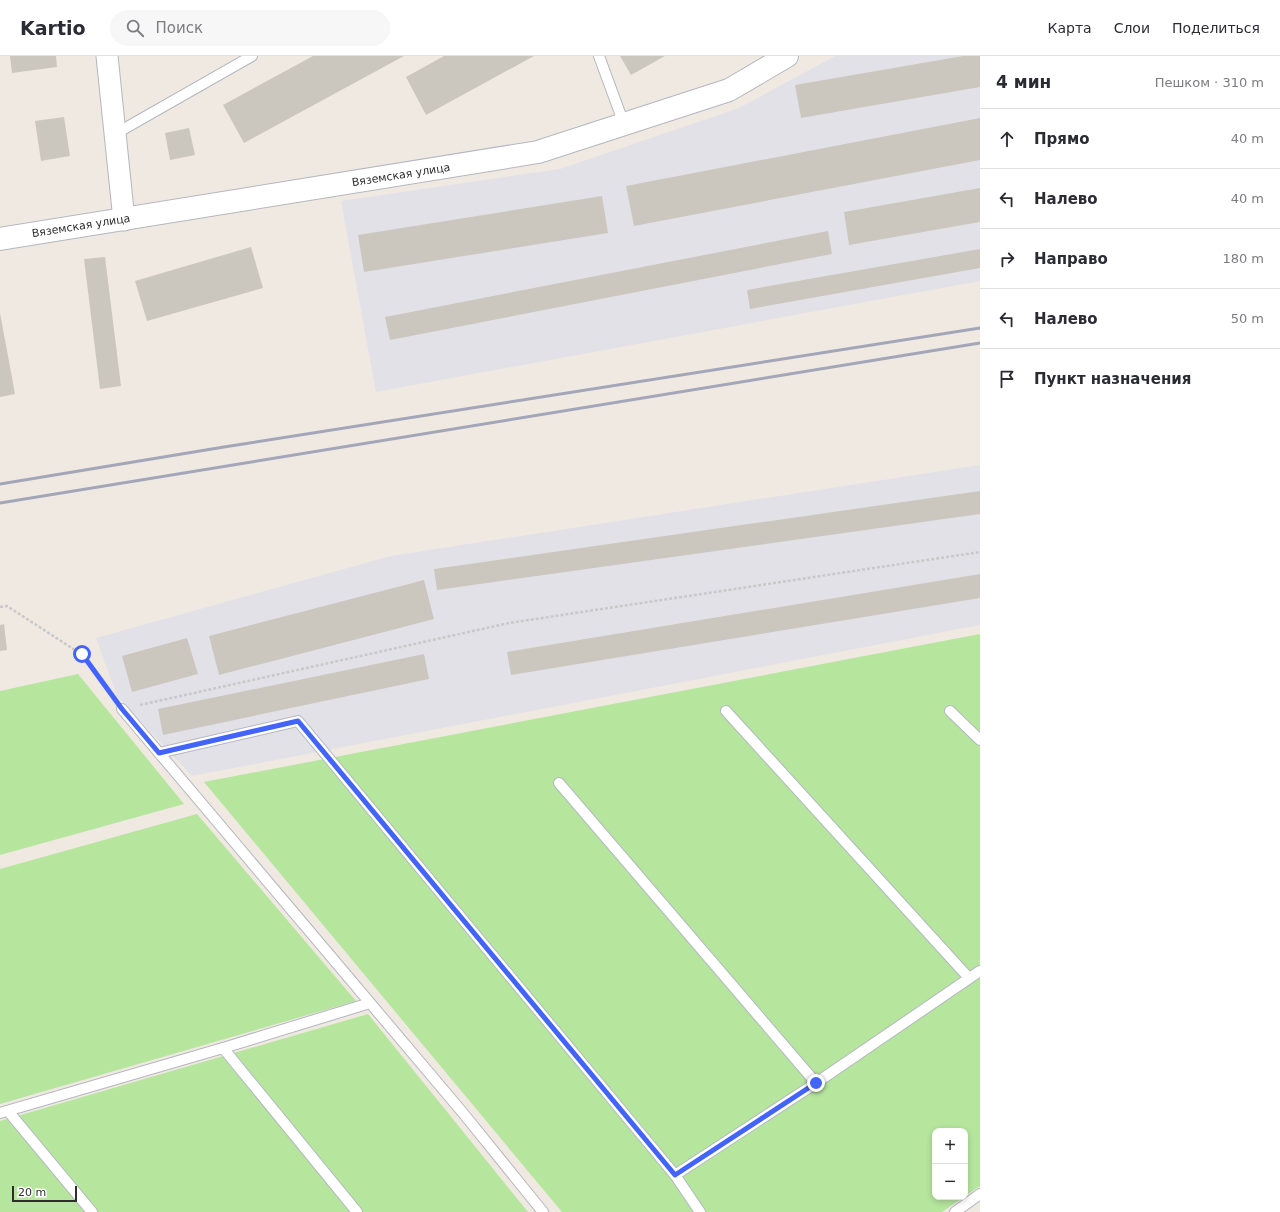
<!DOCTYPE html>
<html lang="ru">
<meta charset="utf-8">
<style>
:root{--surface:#fff;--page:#f7f7f7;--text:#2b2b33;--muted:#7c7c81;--line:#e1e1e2}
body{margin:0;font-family:"DejaVu Sans",sans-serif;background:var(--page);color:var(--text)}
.controls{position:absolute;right:12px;bottom:12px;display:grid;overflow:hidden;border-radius:8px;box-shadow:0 2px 6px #0003}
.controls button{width:36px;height:36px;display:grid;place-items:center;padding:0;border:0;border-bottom:1px solid var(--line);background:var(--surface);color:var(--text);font:20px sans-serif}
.scale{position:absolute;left:12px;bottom:10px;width:65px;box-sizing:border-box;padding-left:4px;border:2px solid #2e2e2e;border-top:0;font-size:11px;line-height:14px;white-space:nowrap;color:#2e2e2e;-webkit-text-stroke:3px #fff;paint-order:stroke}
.stop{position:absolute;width:12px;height:12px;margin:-9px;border:3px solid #4264fb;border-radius:50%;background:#fff}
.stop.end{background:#4264fb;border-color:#fff;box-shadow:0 1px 4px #0008}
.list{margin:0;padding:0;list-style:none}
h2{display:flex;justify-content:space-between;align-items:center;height:52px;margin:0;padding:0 16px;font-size:17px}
h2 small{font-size:13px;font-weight:400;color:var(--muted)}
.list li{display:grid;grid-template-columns:26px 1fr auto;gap:12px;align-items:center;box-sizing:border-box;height:60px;padding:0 16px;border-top:1px solid var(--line)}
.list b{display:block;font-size:15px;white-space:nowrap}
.list em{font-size:13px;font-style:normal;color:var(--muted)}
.icon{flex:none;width:22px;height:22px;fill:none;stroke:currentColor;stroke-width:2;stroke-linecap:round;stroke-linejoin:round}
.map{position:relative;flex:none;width:980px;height:1156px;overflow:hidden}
header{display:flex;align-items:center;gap:24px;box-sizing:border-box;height:56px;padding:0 20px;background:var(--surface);border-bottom:1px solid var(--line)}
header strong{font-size:19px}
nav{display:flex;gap:22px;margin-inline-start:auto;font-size:14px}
.search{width:280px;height:36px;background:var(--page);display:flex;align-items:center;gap:10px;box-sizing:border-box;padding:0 14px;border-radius:22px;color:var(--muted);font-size:15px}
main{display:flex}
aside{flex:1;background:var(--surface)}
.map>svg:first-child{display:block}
.industrial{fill:#e3e1e8}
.green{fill:#b6e59e}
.building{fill:#cbc7bf}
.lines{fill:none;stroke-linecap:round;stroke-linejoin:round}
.lane-casing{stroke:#b4b7c1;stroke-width:12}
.street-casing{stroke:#b4b7c1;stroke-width:23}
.secondary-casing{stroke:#b4b7c1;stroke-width:24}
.path{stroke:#c9c9c9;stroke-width:2.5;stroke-dasharray:3 2;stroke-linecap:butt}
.lane{stroke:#fff;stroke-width:10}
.street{stroke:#fff;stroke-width:21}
.secondary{stroke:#fff;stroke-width:22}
.rail{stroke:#a3a6b8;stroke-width:3}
.route{stroke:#4264fb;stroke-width:5}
.labels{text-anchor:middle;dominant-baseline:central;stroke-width:3.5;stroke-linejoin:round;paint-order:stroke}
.street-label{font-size:11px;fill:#2e2e2e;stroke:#fff}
</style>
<header>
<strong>Kartio</strong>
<div class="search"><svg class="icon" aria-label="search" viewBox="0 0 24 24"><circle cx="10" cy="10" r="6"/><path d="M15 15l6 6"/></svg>Поиск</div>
<nav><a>Карта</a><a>Слои</a><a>Поделиться</a></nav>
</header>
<main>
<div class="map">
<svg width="980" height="1156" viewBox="0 0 980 1156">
<rect width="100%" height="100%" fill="#efe9e1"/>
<g class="industrial">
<path d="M835,0h145v225l-604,111 -35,-191 219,-32 179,-61z"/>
<path d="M980,409v160l-788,151 -75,-80 -21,-58 295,-82z"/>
</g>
<g class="green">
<path d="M980,578v552l-15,10v-65h-30v66h29l-22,15h-380l-358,-430z"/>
<path d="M78,618l106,130 -184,51v-164z"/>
<path d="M197,758l159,187 -356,103v-235z"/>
<path d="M368,958l160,198h-528v-91z"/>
</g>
<g class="building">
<path d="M10,0h46l1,11 -45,6z"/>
<path d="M313,0h91l-160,87 -21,-38z"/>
<path d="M444,0h90l-108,59 -20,-38z"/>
<path d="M620,0h45l-34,19z"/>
<path d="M963,0h17v31l-179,31 -6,-33z"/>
<path d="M64,61l6,39 -29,5 -6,-40z"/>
<path d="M980,62v42l-346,66 -8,-40z"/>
<path d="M189,72l6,27 -25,5 -5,-27z"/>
<path d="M980,132v34l-131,23 -5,-33z"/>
<path d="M602,140l6,37 -244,39 -6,-37z"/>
<path d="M828,175l4,23 -442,86 -5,-23z"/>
<path d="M251,191l12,41 -116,33 -12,-40z"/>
<path d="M980,193v19l-230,41 -3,-19z"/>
<path d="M105,201l16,129 -21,3 -16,-130z"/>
<path d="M0,257l15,81 -15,3z"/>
<path d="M980,435v23l-543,76 -3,-21z"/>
<path d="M980,518v24l-469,77 -4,-23z"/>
<path d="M424,524l10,39 -215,56 -10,-39z"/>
<path d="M4,568l3,26 -7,1v-26z"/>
<path d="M187,582l11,36 -66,18 -10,-36z"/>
<path d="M424,598l5,25 -266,56 -5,-26z"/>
</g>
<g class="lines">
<g class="lane-casing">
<g id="lane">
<path d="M599,0l25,68"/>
<path d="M115,78l137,-78"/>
<path d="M122,653l341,404 80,99"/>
<path d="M726,655l243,267"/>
<path d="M950,655l30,29"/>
<path d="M159,697l139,-32 377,454 25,37"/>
<path d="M559,727l257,300"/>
<path d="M223,992l134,164"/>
<path d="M8,1055l84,101"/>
<path d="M0,1057l223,-65 147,-45"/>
<path d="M675,1119l141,-92 164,-112"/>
<path d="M955,1156l25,-18"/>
</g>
</g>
<g class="street-casing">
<path id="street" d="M107,0l17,164"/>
</g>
<g class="secondary-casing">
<path id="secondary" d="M0,183l538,-87 191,-62 58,-34"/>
</g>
<g class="path">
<path d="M0,551l7,-1 74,48 33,44"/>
<path d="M140,649l369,-82 471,-71"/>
</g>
<use href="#lane" class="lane"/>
<use href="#street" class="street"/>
<use href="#secondary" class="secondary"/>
<g class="rail">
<path d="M0,428l224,-37 756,-119"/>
<path d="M0,447l980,-160"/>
</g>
</g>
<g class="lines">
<path class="route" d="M82,598l40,55 37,44 139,-32 377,454 141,-92"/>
</g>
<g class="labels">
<g class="street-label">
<text transform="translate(401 119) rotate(-9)">Вяземская улица</text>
<text transform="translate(81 170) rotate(-9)">Вяземская улица</text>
</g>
</g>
</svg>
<div class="controls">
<button>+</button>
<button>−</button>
</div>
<div class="scale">20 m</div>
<div class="stop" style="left:82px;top:598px"></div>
<div class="stop end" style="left:816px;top:1027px"></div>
</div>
<aside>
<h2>4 мин<small>Пешком · 310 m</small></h2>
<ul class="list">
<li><svg class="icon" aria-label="ahead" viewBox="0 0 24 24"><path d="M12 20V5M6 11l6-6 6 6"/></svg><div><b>Прямо</b></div><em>40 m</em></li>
<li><svg class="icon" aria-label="left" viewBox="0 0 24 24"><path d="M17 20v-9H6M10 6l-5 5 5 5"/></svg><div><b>Налево</b></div><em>40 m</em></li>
<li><svg class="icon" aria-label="right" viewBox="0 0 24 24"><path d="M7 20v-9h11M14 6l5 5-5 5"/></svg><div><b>Направо</b></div><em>180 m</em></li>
<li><svg class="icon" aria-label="left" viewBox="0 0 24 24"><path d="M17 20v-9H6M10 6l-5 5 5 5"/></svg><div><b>Налево</b></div><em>50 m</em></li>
<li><svg class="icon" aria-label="arrive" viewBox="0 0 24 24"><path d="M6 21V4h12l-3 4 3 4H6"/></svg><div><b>Пункт назначения</b></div></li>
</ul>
</aside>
</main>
